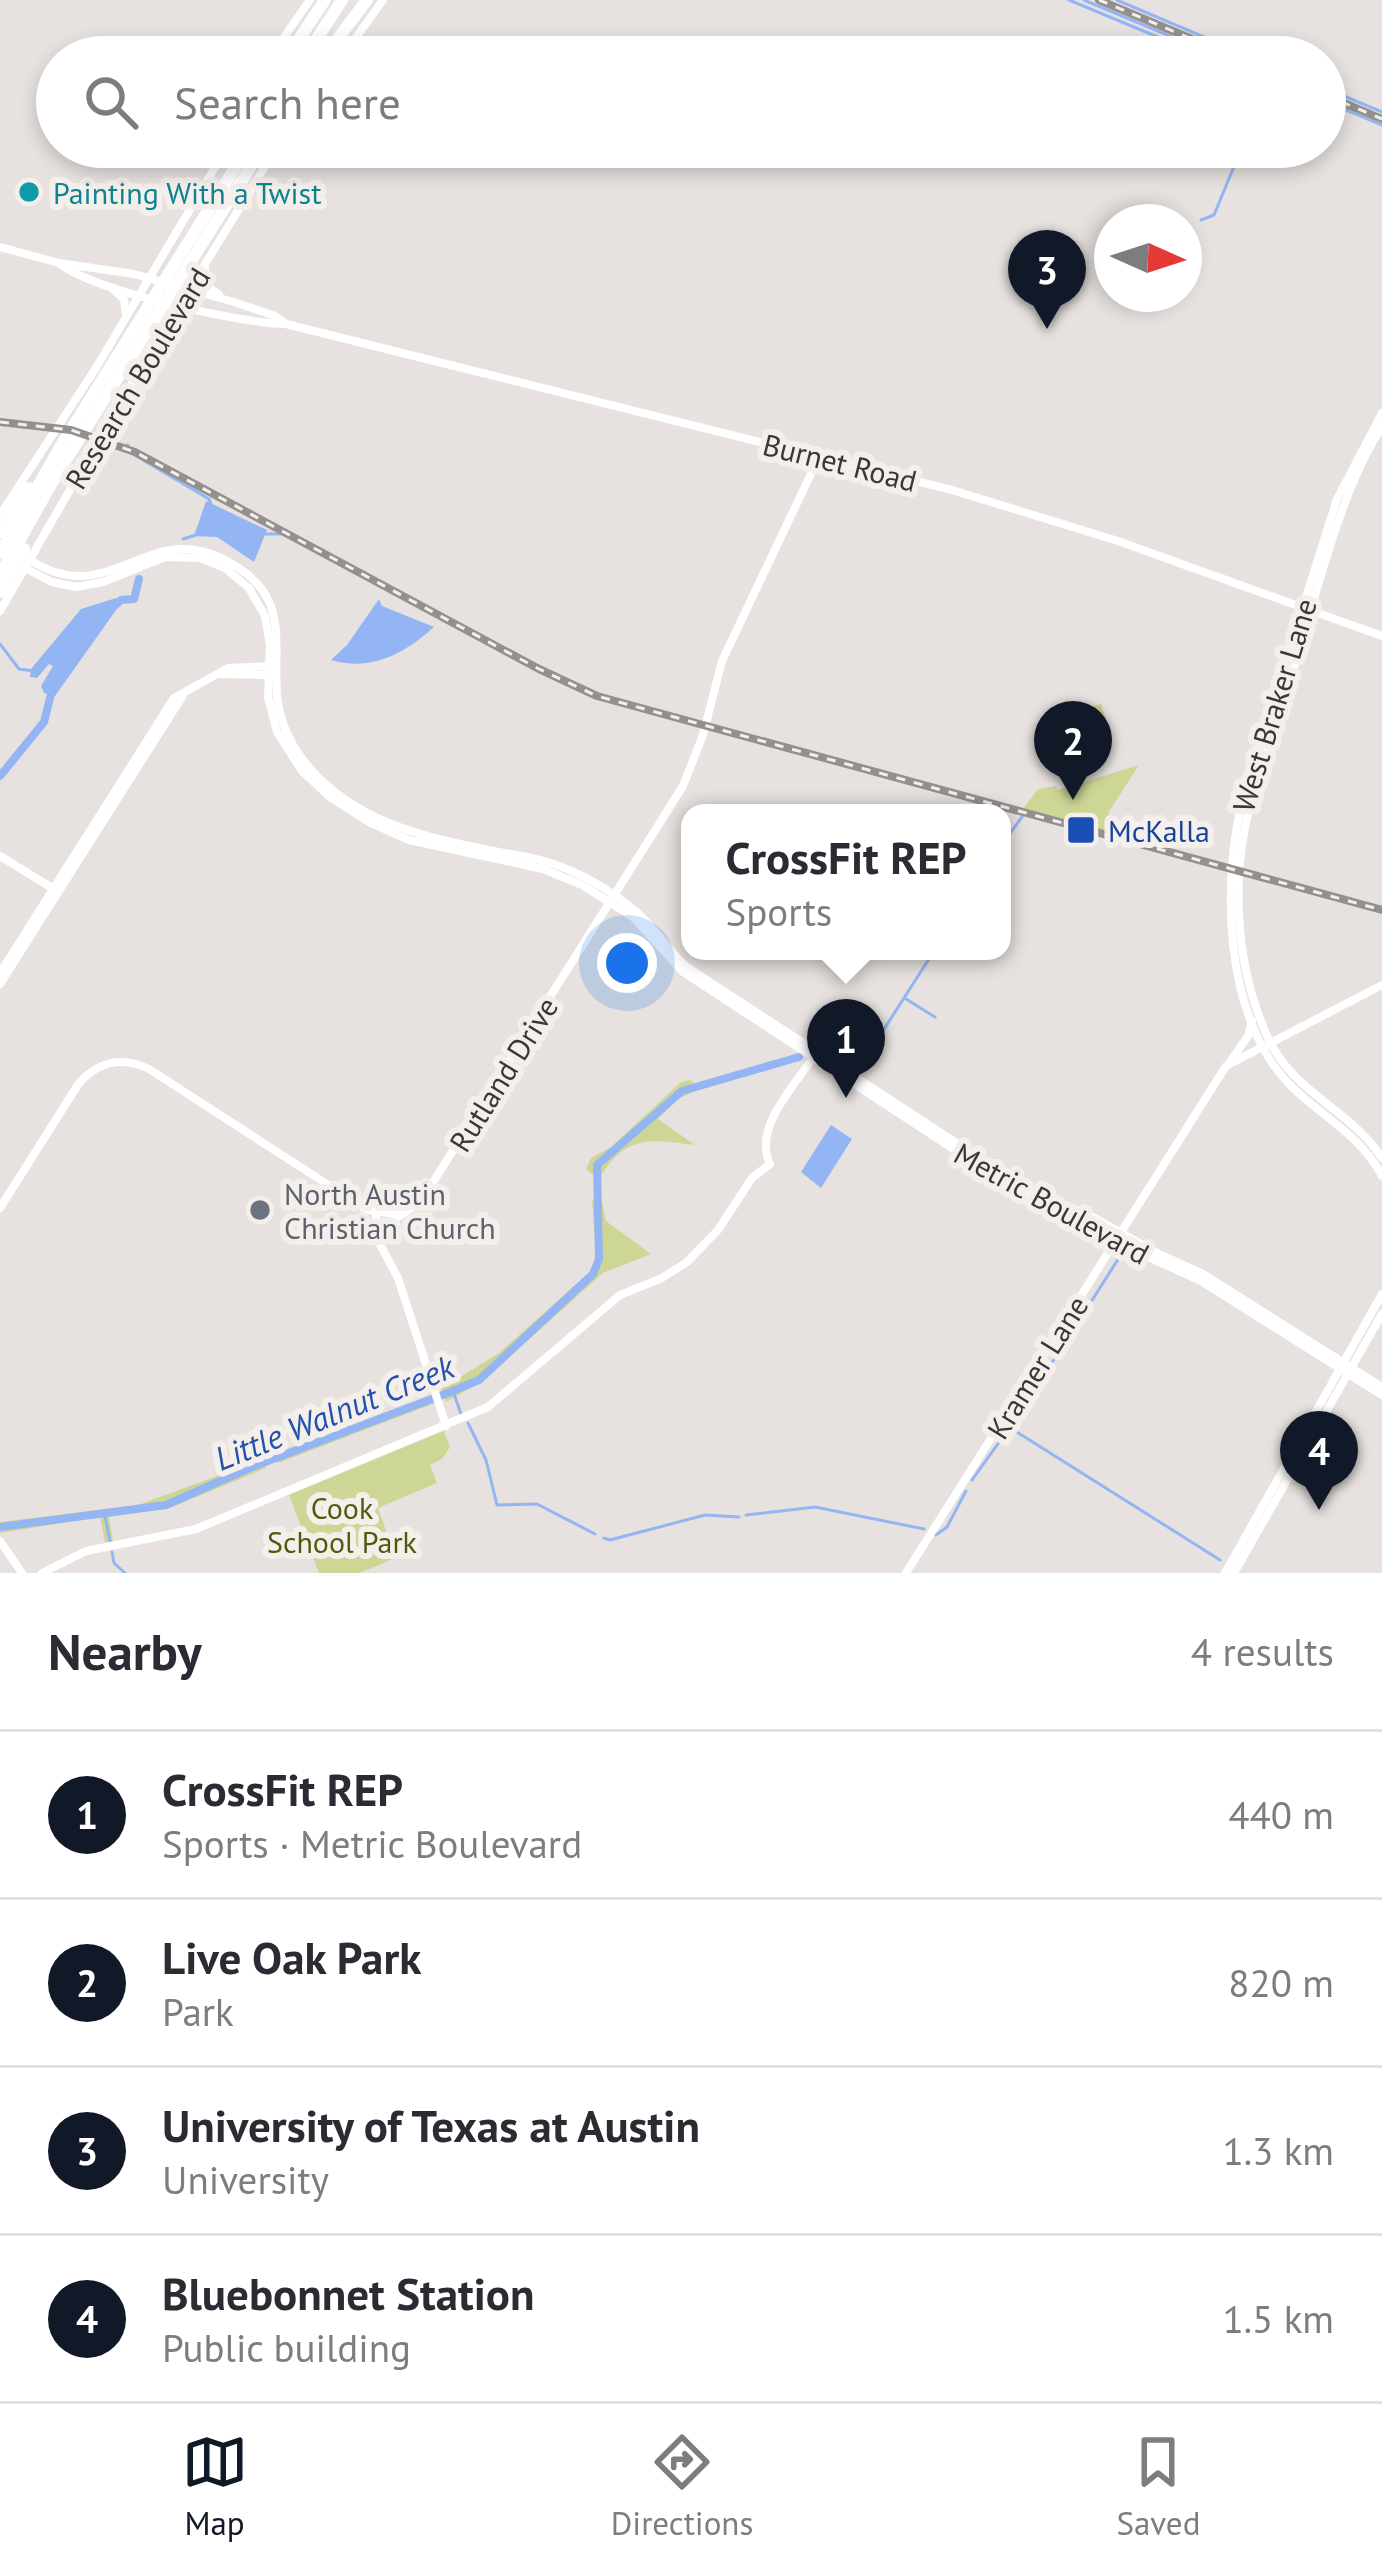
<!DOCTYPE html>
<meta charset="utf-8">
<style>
:root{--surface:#fff;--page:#f7f7f7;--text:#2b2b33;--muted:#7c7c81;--line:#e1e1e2;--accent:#111827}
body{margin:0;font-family:"PT Sans",sans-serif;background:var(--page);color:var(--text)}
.compass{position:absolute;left:1094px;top:204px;width:108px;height:108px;border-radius:50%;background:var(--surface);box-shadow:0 6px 18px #0003;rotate:93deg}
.you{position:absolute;left:627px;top:963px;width:42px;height:42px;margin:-30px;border:9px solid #fff;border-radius:50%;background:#1a73e8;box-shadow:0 0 0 18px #1a73e833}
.badge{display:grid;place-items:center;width:78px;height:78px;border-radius:50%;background:var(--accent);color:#fff;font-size:39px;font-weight:700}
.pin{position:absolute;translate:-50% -99px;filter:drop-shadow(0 3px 6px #0008)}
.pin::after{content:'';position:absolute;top:63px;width:42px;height:36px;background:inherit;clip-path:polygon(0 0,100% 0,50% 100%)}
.popup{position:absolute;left:681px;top:804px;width:330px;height:156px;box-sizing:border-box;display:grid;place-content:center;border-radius:24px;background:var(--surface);filter:drop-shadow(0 3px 9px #0005);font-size:39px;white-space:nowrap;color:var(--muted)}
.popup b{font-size:45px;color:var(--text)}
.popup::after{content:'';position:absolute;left:50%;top:100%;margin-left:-24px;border:24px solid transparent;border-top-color:var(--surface)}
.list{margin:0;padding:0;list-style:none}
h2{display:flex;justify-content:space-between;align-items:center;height:156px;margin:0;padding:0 48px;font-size:51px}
h2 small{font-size:39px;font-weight:400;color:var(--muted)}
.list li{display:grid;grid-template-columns:78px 1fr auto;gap:36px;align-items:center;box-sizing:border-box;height:168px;padding:0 48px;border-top:3px solid var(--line)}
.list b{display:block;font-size:45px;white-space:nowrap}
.list p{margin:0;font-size:39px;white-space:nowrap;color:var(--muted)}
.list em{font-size:39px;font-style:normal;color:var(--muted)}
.icon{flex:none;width:66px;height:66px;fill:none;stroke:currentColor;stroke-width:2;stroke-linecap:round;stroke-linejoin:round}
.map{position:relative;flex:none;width:1382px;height:1573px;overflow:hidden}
.search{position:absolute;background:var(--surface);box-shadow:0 6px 18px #0003;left:36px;right:36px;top:36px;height:132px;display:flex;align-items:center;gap:30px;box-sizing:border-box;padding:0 42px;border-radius:66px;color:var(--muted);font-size:45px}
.sheet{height:828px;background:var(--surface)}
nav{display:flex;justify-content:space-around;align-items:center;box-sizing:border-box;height:168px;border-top:3px solid var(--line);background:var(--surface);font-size:33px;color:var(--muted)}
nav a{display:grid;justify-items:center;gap:6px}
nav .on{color:var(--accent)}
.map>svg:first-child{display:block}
.green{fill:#ced695}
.water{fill:#93b5f4}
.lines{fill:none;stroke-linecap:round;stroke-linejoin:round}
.stream{stroke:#93b5f4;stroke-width:3}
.river{stroke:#93b5f4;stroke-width:8}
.tertiary{stroke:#fff;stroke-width:8}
.secondary{stroke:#fff;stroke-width:8}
.motorway{stroke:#fff;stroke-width:12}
.rail-casing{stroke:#93908e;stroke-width:8}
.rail{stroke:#f5efec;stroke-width:3;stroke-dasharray:9;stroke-linecap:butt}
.culture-dot{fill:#0f9aa8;stroke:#f5efec;stroke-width:4.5}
.transit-dot{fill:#1a4fb4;stroke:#f5efec;stroke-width:4.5}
.worship-dot{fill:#6b7280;stroke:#f5efec;stroke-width:4.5}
.labels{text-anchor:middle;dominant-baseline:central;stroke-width:12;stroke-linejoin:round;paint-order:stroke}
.culture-label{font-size:30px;fill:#0d838f;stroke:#f5efec;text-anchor:start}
.street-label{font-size:30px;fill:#3a3837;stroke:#f5efec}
.transit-label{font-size:30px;fill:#164399;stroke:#f5efec;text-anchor:start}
.worship-label{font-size:30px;fill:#5b616d;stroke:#f5efec;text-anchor:start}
.park-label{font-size:30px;fill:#54580e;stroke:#f5efec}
.water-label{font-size:33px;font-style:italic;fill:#2451ab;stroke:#f5efec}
</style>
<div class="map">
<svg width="1382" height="1573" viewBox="0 0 1382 1573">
<rect width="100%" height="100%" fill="#e7e2df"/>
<g class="green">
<path d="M1101,704l11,35 -57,19 -11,-36z"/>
<path d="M1139,765l-31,48 10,11h7l-6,11 -96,-26 15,-20 18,-3 2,4z"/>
<path d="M690,1080l10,9 -22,10 -20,20 37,26c-45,-6 -70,-11 -96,34l-13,-10 5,-11 20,-11 70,-65z"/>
<path d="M601,1198l5,23 45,33 -48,19 -119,107 -38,22 -5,-13 58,-36 92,-82 5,-13 -4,-58z"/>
<path d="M432,1395l3,8 -157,60 -3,-9z"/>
<path d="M444,1431l6,16 -8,12 -12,6 7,18 -59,25 13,37 5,-1 -1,14 -35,15h-41l-30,-78z"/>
<path d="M263,1459l3,9 -96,40 -61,9 4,24 -8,1 -5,-25 -100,16v-11l138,-17z"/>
</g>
<g class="water">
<path d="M206,501l61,29 -13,32 -37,-25 -23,-1z"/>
<path d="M116,598l5,5 -66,93 -11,-3 -3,-7 12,-20 -4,-2 -12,14 -7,-1 1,-8 50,-60z"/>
<path d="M379,599l3,7 52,21c-29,26 -62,45 -103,33l16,-15z"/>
<path d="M831,1125l21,14 -31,49 -20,-16z"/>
</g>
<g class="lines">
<g class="stream">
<path d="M1069,0l137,57"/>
<path d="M1084,0l136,57"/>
<path d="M1117,0l134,57"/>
<path d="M1325,88l57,24"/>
<path d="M1325,101l57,24"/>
<path d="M1201,220l13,-5 28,-68"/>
<path d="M127,445h1"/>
<path d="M126,450l83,49 3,8"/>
<path d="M264,534h16"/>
<path d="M183,539l13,-4"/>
<path d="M0,644l19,25 15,2"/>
<path d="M1002,844l20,-27"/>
<path d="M906,999l29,18"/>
<path d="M827,1049l54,-15 53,-83"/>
<path d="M1075,1327l47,-74"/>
<path d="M453,1391l8,23"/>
<path d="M1017,1419l44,-71"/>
<path d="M468,1423l18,37 11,45 40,-1 58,30"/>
<path d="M1009,1427l211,133"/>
<path d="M972,1480l38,-53"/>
<path d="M104,1511l6,30"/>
<path d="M746,1515l69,-8 109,22"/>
<path d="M936,1535l11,-8 19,-36"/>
<path d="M604,1538l6,2 95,-25 34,2"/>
<path d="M112,1552l2,11 11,10"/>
</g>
<g class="river">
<path d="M112,608l9,-8 13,-1 5,-20"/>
<path d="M0,776l44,-54 9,-36"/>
<path d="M0,1527l166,-22 86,-38 193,-73 34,-14 114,-106 6,-15 -2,-94 85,-74 117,-34"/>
</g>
<g class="tertiary">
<path d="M0,856l57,35"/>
<path d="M0,1208l79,-125c20,-22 43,-27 70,-14l218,141 27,4 24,-8 265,-420 20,-51 19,-74 97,-204"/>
<path d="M376,1213v24l22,41 48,148"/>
<path d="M381,1243l1,-15 25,-17"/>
<path d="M0,1541l22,32"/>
<path d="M42,1573l44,-22 110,-22 292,-122 132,-112 42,-17 25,-16 31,-32 34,-52 18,-14c-18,-38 27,-80 46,-111"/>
<path d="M906,1573l320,-507 156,-81"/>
</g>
<g class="secondary">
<path d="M270,57l40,-57"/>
<path d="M342,57l41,-57"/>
<path d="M0,247l59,16 75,11 100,28 41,14 11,8"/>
<path d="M59,263c31,27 184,61 227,61l666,166 166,51 264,95"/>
<path d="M205,268l1,17 13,10"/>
<path d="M112,288l12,11 2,16"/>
<path d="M1382,413l-45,86 -92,291c-24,86 -23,226 45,295 32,32 70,49 92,91"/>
<path d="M1382,427c-43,64 -69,181 -93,258 -19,58 -43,115 -49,176 -5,61 3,123 29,179 25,53 82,70 113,118"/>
<path d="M0,515l96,-147 131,-221"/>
<path d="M30,560c81,52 117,-43 197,1 64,34 46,78 50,135 3,31 19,59 40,80 50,50 115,63 182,76 23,4 48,8 70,18 26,11 55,29 76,50 15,15 25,33 42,47l340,222 64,27 68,38 44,20 179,113"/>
<path d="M25,568l27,14 24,5 27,-5 62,-25 35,1 25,10 24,20 16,28 5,29 -2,52 9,35 25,39 28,26 41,26 38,17 134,29 39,16 51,32 50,55 330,216 77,34 54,33 57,26 181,114"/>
<path d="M0,611l130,-225 147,-239"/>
<path d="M219,674l51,1"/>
<path d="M0,973l174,-275 54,-30 43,-2"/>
<path d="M0,984l182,-287"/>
<path d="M1230,1062l18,-26 4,-15"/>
<path d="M1225,1573l157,-279"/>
<path d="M1234,1573l148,-259"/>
</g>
<g class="motorway">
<path d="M287,57l38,-57"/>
<path d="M305,57l37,-57"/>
<path d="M324,57l43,-57"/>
<path d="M0,532l29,-44"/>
<path d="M0,553l59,-104 189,-302"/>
<path d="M0,575l54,-96 209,-332"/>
<path d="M0,592l24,-43"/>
</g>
<g class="rail-casing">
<g id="rail">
<path d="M1099,0l136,57"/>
<path d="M1325,95l57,24"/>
<path d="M0,422l71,8 64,22 404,217 58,27 785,214"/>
</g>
</g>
<use href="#rail" class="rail"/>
</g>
<circle class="culture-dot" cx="29" cy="192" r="12"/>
<rect class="transit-dot" x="1066" y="815" width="30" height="30" rx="6"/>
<circle class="worship-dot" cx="260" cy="1210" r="12"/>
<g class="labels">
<g class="culture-label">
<text x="53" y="192">Painting With a Twist</text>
</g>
<g class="street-label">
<text transform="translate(137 378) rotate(-59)">Research Boulevard</text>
<text transform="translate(840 462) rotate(14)">Burnet Road</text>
<text transform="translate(1274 705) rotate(-73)">West Braker Lane</text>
<text transform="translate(503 1074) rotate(-58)">Rutland Drive</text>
<text transform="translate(1052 1203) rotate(29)">Metric Boulevard</text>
<text transform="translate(1037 1367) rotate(-58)">Kramer Lane</text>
</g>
<g class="transit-label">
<text x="1108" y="830">McKalla</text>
</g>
<g class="worship-label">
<text x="284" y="1193">North Austin<tspan x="284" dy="34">Christian Church</tspan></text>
</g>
<g class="park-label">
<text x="342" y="1507">Cook<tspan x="342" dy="34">School Park</tspan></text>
</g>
<g class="water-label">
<text transform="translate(334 1412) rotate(-22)">Little Walnut Creek</text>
</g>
</g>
</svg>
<svg class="compass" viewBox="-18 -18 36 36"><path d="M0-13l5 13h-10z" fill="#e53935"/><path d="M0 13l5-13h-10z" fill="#7c7c81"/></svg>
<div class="you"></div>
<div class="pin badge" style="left:846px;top:1098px">1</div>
<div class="popup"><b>CrossFit REP</b>Sports</div>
<div class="pin badge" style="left:1073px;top:800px">2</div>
<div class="pin badge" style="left:1047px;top:329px">3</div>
<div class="pin badge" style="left:1319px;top:1510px">4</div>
<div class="search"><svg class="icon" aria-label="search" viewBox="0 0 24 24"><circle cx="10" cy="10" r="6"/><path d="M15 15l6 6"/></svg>Search here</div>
</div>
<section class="sheet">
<h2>Nearby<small>4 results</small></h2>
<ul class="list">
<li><span class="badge">1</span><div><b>CrossFit REP</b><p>Sports · Metric Boulevard</p></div><em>440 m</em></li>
<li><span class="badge">2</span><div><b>Live Oak Park</b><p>Park</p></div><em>820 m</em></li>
<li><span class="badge">3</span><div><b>University of Texas at Austin</b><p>University</p></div><em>1.3 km</em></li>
<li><span class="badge">4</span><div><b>Bluebonnet Station</b><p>Public building</p></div><em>1.5 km</em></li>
</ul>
</section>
<nav>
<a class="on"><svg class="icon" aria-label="map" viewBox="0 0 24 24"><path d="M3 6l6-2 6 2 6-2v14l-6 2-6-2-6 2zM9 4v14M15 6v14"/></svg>Map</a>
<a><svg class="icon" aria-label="directions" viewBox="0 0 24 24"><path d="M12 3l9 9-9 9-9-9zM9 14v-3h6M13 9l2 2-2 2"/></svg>Directions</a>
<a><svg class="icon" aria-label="saved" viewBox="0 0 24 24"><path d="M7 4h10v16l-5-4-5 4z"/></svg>Saved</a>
</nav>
